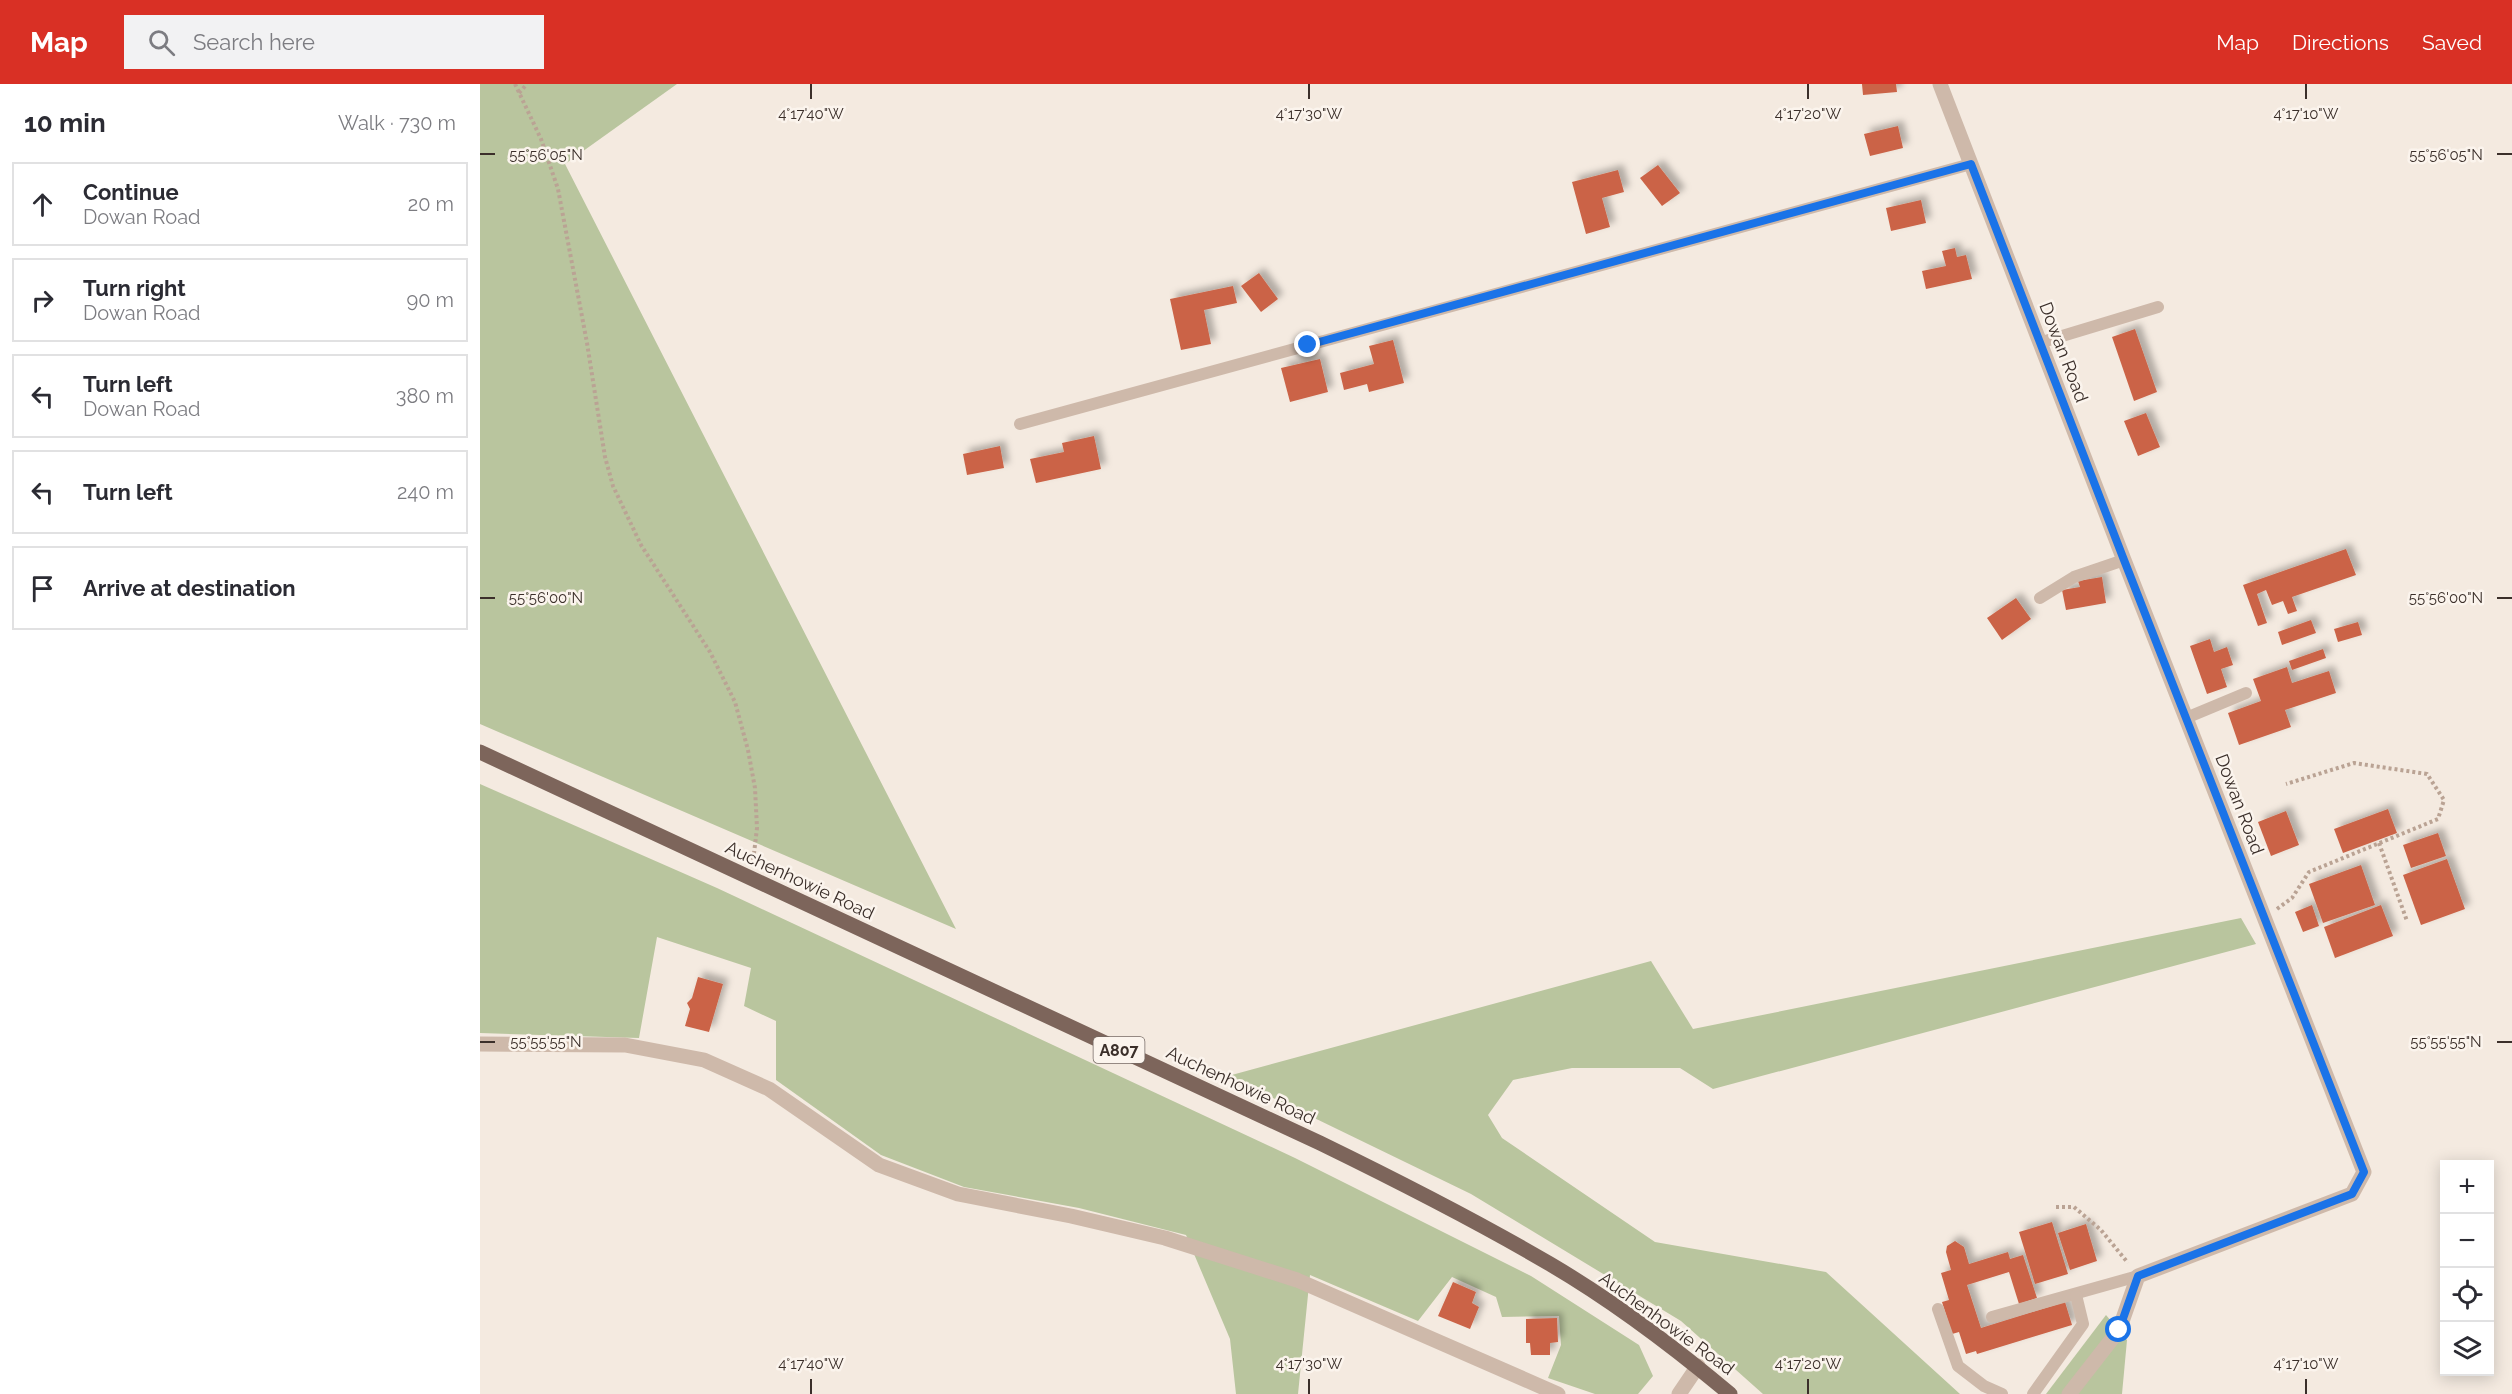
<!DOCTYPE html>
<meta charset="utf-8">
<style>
:root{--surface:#fff;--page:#f2f2f3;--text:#2b2b33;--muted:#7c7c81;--line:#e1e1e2;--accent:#d93025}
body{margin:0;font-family:Raleway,sans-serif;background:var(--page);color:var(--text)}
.controls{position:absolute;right:18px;bottom:18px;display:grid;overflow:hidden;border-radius:0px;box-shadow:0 3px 15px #0003}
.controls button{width:54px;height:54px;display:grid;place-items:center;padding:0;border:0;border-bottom:2px solid var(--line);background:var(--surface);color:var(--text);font:30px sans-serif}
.stop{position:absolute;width:18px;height:18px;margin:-14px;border:4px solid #1a73e8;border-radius:50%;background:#fff}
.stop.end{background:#1a73e8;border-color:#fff;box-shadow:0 2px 6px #0008}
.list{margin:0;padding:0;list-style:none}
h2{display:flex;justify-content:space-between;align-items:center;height:78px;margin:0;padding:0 24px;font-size:26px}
h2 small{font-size:20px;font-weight:400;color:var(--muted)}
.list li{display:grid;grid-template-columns:39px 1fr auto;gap:18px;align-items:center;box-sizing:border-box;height:84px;margin:0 12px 12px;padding:0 12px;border:2px solid var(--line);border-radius:0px}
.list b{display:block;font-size:22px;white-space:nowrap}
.list p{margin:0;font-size:20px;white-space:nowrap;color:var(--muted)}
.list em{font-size:20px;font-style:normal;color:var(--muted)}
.icon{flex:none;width:33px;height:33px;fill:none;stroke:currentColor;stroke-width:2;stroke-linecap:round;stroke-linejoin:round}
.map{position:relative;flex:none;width:2032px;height:1310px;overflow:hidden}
header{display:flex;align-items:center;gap:36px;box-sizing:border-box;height:84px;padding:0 30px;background:var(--accent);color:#fff}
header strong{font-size:28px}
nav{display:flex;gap:33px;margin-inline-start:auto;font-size:21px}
.search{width:420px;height:54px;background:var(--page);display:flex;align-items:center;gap:15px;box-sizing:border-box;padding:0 21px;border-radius:0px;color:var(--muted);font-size:22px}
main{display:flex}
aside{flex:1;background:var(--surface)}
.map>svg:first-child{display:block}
.green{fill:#b9c59e}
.building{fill:#cb6346;filter:url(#shadow)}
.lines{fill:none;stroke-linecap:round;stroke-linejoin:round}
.path{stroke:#baa394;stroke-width:4;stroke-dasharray:3 3;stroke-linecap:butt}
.service{stroke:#ceb9aa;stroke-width:12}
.minor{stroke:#ceb9aa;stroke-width:15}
.primary{stroke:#7d655b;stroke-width:15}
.route{stroke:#1a73e8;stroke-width:8}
.ticks{fill:none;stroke:#3b2f2a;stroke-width:2}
.labels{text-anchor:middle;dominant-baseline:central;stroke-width:5;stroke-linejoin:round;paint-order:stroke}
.shield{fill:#fbf4ed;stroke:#756a64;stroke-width:1.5}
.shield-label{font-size:16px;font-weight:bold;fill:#3b2f2a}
.street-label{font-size:18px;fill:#3b2f2a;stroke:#fbf4ed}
.ticks-label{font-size:15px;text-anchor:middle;fill:#3b2f2a;stroke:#fbf4ed;stroke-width:5;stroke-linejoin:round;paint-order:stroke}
</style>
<header>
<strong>Map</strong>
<div class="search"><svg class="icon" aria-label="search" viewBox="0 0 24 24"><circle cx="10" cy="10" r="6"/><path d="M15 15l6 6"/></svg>Search here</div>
<nav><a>Map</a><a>Directions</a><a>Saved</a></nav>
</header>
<main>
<aside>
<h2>10 min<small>Walk · 730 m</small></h2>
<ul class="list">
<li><svg class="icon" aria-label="ahead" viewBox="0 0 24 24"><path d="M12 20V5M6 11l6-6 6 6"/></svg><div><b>Continue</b><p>Dowan Road</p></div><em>20 m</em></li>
<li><svg class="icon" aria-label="right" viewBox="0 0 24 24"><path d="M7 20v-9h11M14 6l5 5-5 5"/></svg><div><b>Turn right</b><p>Dowan Road</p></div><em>90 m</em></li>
<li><svg class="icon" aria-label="left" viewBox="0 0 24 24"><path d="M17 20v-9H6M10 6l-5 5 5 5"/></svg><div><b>Turn left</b><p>Dowan Road</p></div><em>380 m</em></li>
<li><svg class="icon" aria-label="left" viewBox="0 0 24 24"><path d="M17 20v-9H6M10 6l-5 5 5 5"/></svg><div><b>Turn left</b></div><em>240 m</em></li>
<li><svg class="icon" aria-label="arrive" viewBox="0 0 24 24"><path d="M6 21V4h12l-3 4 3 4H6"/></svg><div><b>Arrive at destination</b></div></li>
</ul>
</aside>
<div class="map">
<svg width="2032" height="1310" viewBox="0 0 2032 1310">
<defs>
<filter id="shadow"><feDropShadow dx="5.5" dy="-5.5" stdDeviation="3" flood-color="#0004"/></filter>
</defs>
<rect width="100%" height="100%" fill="#f4eae0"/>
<g class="green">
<path d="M0,0h197l-112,80 391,765 -476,-205z"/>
<path d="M0,700l237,104 578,270 236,118 108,69 14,31 -15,18h-43l-47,-16 13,-33 -2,-29 -57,1 -6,-20 -44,-20 -34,44 -108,-46 -12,119h-62l-6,-55 -44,-104 -107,-27 -115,-21 -83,-32 -105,-75v-59l-32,-15 7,-38 -94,-31 -18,101 -159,-5z"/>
<path d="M1761,834l15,26 -543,145 -33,-21h-108l-59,12 -25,35 14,23 153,104 171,30 134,122h-197l-82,-73 -210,-127 -243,-118 423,-115 42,68z"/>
<path d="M1626,1231l21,25 -5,54h-76z"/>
</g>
<g class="building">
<path d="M1382,0h34l1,8 -34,3z"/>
<path d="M1418,42l5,22 -33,8 -6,-22z"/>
<path d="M1178,81l22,28 -18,13 -22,-28z"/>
<path d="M1138,86l6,22 -22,6 8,29 -24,7 -14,-52z"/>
<path d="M1441,116l5,23 -35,8 -5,-23z"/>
<path d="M1475,164l2,9 9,-2 6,24 -46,10 -4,-18 24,-5 -4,-15z"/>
<path d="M779,189l19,26 -17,13 -20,-26z"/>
<path d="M753,202l4,17 -33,7 7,34 -30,6 -11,-51z"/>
<path d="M1655,245l22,63 -23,9 -22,-64z"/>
<path d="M913,256l11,43 -35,9 -2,-8 -23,6 -4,-17 34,-9 -5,-18z"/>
<path d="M840,275l8,33 -38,10 -9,-34z"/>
<path d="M1666,329l14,34 -22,9 -14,-35z"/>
<path d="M614,352l7,33 -65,14 -6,-24 34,-7 -2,-9z"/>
<path d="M520,362l4,22 -37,7 -4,-21z"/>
<path d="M1866,465l10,26 -64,22 5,14 -9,3 -5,-13 -11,4 -6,-15 -9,4 10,29 -9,3 -15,-41z"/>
<path d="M1622,493l4,26 -40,7 -4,-20 18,-3 -2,-6z"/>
<path d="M1536,514l15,21 -29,21 -15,-22z"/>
<path d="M1831,536l5,13 -34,12 -4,-13z"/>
<path d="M1878,538l4,13 -24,7 -4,-13z"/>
<path d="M1730,555l4,13 13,-5 6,18 -12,4 6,18 -20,7 -17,-48z"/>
<path d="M1843,565l3,9 -34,12 -3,-9z"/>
<path d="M1807,583l5,16 37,-12 7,22 -51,17 6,17 -52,18 -11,-32 33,-12 -8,-22z"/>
<path d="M1908,725l9,24 -54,20 -9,-24z"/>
<path d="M1806,727l13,34 -28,11 -13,-34z"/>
<path d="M1958,749l8,23 -35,12 -8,-23z"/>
<path d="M1967,775l18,50 -44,16 -18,-50z"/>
<path d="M1881,781l14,40 -52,18 -14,-39z"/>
<path d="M1832,821l7,21 -16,6 -8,-20z"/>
<path d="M1901,821l12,31 -58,22 -11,-31z"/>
<path d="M218,893l25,7 -14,48 -24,-6 5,-17 -3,-6 5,-5z"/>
<path d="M1572,1138l16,52 -33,10 -16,-52z"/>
<path d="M1606,1140l11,37 -27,9 -12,-37z"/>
<path d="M1475,1157l9,6 5,17 39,-12 2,7 13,-4 14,43 -18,6 -10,-32 -42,13 14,43 84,-26 7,23 -95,29 -1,-3 -10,3 -7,-22 -7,2 -10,-32 7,-2 -8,-27 10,-3 -5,-18 1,-6z"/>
<path d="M973,1198l23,10 -4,11 7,4 -9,22 -32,-13z"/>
<path d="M1077,1234l1,24 -8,1v12h-19l-1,-12h-4v-24z"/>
</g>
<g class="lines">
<g class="path">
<path d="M35,0l26,55 17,50 29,154 18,114 8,29 28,59 69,107 25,50 13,48 7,38 2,40 -4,34"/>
<path d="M39,9l8,-9"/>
<path d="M1899,759l28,78"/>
<path d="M1797,825l15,-11 17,-26 129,-53 6,-19 -17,-26 -73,-11 -68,21"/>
<path d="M1576,1123h18l27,23 27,33"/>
</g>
<g class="service">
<path d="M1559,259l119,-36"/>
<path d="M540,340l951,-260"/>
<path d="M1560,514l34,-21 50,-17"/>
<path d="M1706,634l60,-25"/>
<path d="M1458,1225l20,57 26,20 18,8"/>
<path d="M1512,1233l146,-41"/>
<path d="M1553,1310l50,-70 -7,-29"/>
</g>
<g class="minor">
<path d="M1460,0l184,476 240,612 -12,22 -214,82 -19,54 -50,64"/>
<path d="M0,960l145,1 79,15 65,29 110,76 79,29 113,22 94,22 132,42 261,114"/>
<path d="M1199,1310l19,-28"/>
</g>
<path class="primary" d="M0,668l840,391c78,38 155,77 230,121 63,37 124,83 180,130"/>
</g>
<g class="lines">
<path class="route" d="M828,261l663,-181 153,396 240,612 -12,22 -214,82 -19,54"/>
</g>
<path class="ticks" d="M331,0v15M829,0v15M1328,0v15M1826,0v15M0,70h15M2017,70h15M0,514h15M2017,514h15M0,958h15M2017,958h15M331,1295v15M829,1295v15M1328,1295v15M1826,1295v15"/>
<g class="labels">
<rect class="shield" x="613.5" y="953" width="51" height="26" rx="4.5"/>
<g class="shield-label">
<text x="639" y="966">A807</text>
</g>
<g class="street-label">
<text transform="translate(1584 268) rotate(69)">Dowan Road</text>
<text transform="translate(1760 720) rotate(69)">Dowan Road</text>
<text transform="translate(320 796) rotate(25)">Auchenhowie Road</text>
<text transform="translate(761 1001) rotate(25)">Auchenhowie Road</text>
<text transform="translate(1187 1239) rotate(36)">Auchenhowie Road</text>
</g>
</g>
<g class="ticks-label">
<text x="331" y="35">4°17'40"W</text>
<text x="829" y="35">4°17'30"W</text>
<text x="1328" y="35">4°17'20"W</text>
<text x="1826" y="35">4°17'10"W</text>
<text x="66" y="76">55°56'05"N</text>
<text x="1966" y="76">55°56'05"N</text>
<text x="66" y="519">55°56'00"N</text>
<text x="1966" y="519">55°56'00"N</text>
<text x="66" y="963">55°55'55"N</text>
<text x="1966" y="963">55°55'55"N</text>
<text x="331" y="1285">4°17'40"W</text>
<text x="829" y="1285">4°17'30"W</text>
<text x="1328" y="1285">4°17'20"W</text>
<text x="1826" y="1285">4°17'10"W</text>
</g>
</svg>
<div class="controls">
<button>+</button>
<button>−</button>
<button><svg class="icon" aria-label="locate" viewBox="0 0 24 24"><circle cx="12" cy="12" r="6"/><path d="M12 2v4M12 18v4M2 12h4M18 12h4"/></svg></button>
<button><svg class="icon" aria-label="layers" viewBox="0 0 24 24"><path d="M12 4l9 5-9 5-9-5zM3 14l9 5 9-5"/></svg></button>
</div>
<div class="stop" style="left:1639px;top:1246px"></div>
<div class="stop end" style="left:828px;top:261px"></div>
</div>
</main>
